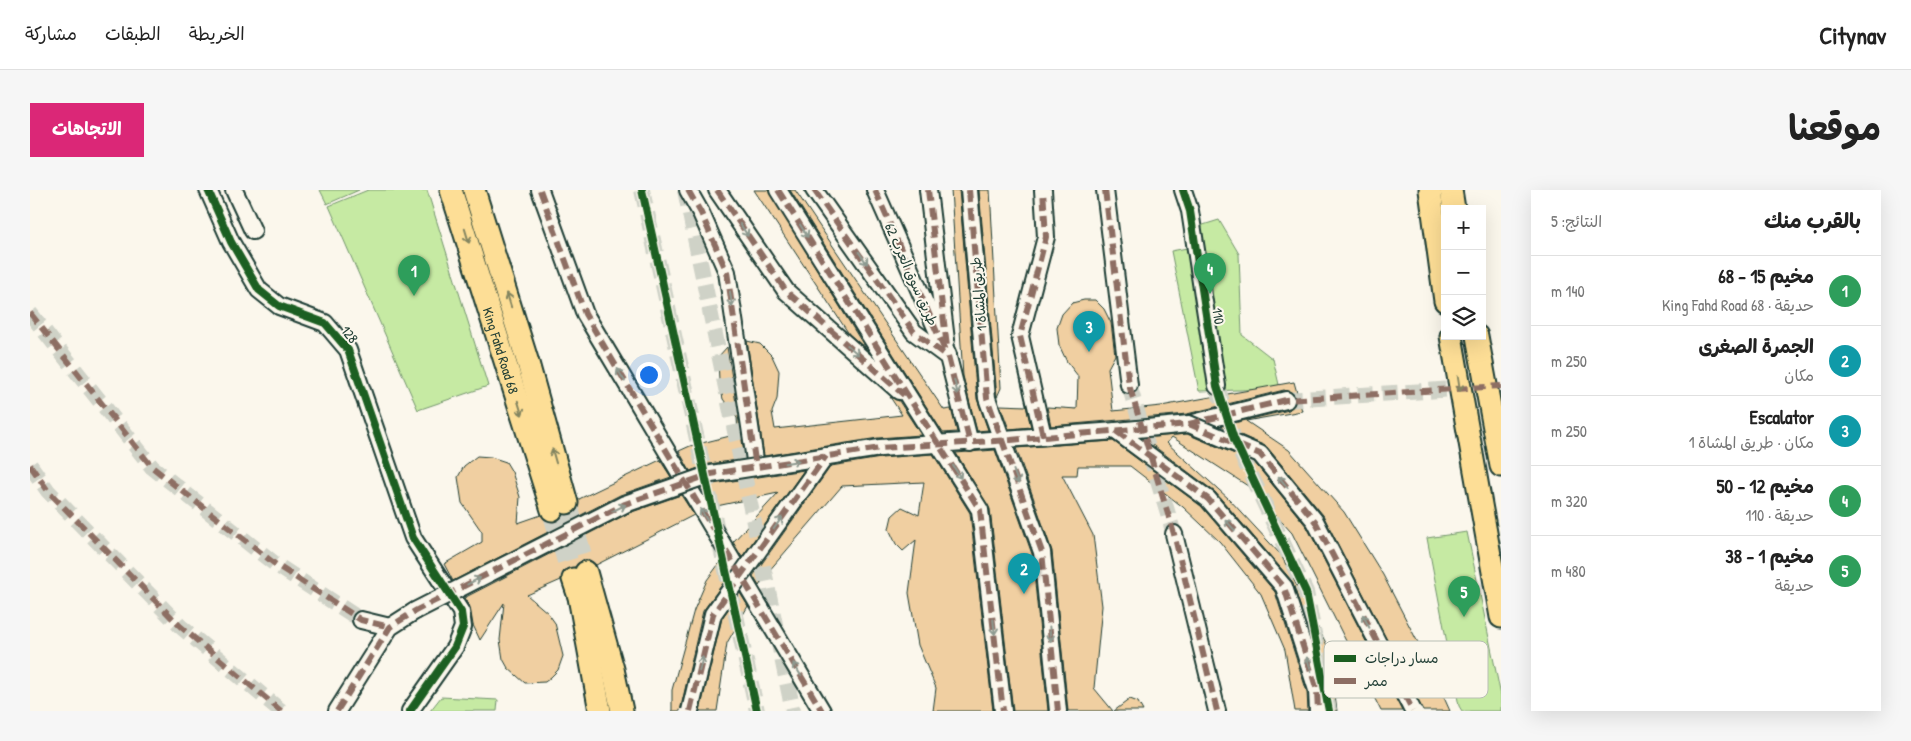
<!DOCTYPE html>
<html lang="ar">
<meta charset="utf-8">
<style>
:root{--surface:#fff;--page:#f6f6f6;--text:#222;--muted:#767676;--line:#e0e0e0;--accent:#db2777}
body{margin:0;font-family:"Patrick Hand","Playpen Sans Arabic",sans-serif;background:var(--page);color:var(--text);direction:rtl}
.controls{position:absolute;right:15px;top:15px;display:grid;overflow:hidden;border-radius:0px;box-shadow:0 5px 20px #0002}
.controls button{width:45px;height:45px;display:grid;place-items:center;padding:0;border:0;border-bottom:1px solid var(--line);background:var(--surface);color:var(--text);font:25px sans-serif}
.you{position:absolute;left:618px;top:184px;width:18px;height:18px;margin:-12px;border:4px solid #fff;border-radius:50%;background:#1a73e8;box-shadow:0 0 0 8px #1a73e833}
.badge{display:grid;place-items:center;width:32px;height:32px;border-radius:50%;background:var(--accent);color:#fff;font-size:16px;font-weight:700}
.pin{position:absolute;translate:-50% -41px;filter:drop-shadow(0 1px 2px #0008)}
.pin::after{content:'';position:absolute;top:26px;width:18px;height:15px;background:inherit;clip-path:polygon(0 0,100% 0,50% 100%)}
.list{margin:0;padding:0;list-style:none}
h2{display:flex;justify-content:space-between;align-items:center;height:65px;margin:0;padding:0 20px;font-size:21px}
h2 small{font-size:16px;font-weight:400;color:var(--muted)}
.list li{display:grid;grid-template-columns:32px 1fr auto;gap:15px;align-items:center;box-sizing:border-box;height:70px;padding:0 20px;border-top:1px solid var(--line)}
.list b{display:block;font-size:19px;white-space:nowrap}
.list p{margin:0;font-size:16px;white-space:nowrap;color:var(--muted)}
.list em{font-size:16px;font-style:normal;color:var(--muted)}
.icon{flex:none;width:28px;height:28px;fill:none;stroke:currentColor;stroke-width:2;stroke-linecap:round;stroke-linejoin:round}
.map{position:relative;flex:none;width:1471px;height:521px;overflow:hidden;direction:ltr;border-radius:0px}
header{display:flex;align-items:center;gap:30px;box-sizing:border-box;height:70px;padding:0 25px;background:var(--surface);border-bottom:1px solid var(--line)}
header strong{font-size:24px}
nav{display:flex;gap:28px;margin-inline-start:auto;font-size:18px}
.intro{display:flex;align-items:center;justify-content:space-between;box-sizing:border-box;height:120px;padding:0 30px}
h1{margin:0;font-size:35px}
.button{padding:12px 22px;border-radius:0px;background:var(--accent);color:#fff;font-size:18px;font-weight:700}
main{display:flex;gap:30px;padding:0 30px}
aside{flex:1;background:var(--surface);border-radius:0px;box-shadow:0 5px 20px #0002}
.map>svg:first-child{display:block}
.green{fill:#c6eaa3;stroke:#72946c}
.building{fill:#f0cfa1;stroke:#1f3d34}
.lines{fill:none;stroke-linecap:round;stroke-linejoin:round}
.minor-tunnel{stroke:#cfd2c7;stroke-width:16;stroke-dasharray:16 8;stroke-linecap:butt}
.major-tunnel{stroke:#cfd2c7;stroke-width:21;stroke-dasharray:21 11;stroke-linecap:butt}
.minor-casing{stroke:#1f3d34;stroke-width:20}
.major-casing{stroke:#1f3d34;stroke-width:25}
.minor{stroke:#fbf7ec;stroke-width:16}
.major{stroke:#fdde96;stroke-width:21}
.minor-bridge-casing{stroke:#1f3d34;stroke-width:20;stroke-linecap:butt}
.minor-bridge{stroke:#fbf7ec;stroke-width:16}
.quiet{stroke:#8d6e63;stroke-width:6;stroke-dasharray:12 6;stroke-linecap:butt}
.cycleway-casing{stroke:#fbf7ec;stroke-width:11}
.cycleway{stroke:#1b5e20;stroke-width:8}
.oneway{stroke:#8d9a90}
.oneway2{stroke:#838560}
.labels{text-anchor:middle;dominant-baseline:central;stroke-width:4;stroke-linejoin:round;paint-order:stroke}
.street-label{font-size:14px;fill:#1f3d34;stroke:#fbf7ec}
.key{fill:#fbf7ec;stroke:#b9bfb5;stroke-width:1}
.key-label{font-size:14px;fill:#1f3d34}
</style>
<header>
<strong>Citynav</strong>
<nav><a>الخريطة</a><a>الطبقات</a><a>مشاركة</a></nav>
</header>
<div class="intro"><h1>موقعنا</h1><a class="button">الاتجاهات</a></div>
<main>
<aside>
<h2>بالقرب منك<small>النتائج: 5</small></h2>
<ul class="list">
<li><span class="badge" style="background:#2e9e5b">1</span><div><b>مخيم 15 - 68</b><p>حديقة · King Fahd Road 68</p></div><em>140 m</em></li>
<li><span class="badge" style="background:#0f9aa8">2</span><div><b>الجمرة الصغرى</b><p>مكان</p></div><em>250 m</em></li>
<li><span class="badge" style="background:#0f9aa8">3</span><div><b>Escalator</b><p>مكان · طريق المشاة 1</p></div><em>250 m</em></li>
<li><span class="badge" style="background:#2e9e5b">4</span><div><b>مخيم 12 - 50</b><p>حديقة · 110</p></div><em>320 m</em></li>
<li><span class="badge" style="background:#2e9e5b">5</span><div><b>مخيم 1 - 38</b><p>حديقة</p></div><em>480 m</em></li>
</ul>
</aside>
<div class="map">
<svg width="1471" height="521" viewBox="0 0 1471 521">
<rect width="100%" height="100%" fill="#fbf7ec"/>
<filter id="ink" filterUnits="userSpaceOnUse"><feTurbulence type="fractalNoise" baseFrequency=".02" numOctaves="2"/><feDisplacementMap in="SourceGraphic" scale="10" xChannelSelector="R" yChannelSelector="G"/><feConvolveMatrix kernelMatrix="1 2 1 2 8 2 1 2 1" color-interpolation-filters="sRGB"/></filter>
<g filter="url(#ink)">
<g class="green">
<path d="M290,0h39l-32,14z"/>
<path d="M338,0h59l61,196 -70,24 -89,-204z"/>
<path d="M1189,30l20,34 3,81 31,24 7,30 -81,2 -28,-140 16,-3 -3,-17z"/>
<path d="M1437,342l34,164v15h-39l-3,-5 -32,-168z"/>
<path d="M411,507l57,3 -1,11h-67z"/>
</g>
<g class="building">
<path d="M724,0h14l98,159 -17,-15z"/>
<path d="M760,0h5l149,220 7,-1 6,23 -14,1z"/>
<path d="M921,0h8l18,209 11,31 -11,1 -14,-55z"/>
<path d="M949,0h11l11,198 -4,9z"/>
<path d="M1054,110h11l9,9 7,14 4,32 -7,13 5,43 48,-5 133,-24 8,29 -56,10 43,29 55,62 39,63 45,87 22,49h-27l-100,-196 -56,-68 -46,-21 68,-16 7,-8 -3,-9 -9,-3 -97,24 -136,12 -4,-19 30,2 1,-33 -11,-14 -8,-17 -2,-17 5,-14 10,-11z"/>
<path d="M717,151l13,3 12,12 7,15 -2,28 -5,13 3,17 127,-14 -12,-18 9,4 22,34 -43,3 -114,18z"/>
<path d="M697,157l18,112 -36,5 -19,7 -11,-20 11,-5 48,-12 -1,-16 -14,-19 -4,-18 -1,-24z"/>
<path d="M970,215l26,1 5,21 -22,2z"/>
<path d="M1157,244l67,28 53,65 95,184h-21l-89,-178 -41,-45 -79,-51 -5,6 62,56 52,56 48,94 8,62h-9l-1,-24 -35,-106 -77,-89 -72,-54z"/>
<path d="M1083,251l88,65 74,86 32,100 1,19h-13l-10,-61 -24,-56 -41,-52 -37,-35 -53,-41h-52l-1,9h-15l31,60 9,71 -8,82 19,23h-45l-16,-160 -36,-103z"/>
<path d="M965,260l37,104 16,157h-35l-23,-202 -34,-56z"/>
<path d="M903,264l37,59 23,198h-60l3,-23 -18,-43 -9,-52 7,-53 -13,11 -7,-7 -7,-15 3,-13 10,-9 17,8 5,-33 -82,4 -74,86 -9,14 -6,-10 78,-110 50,-8z"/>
<path d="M447,266l14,1 15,5 6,10 8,25 -2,26 23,-8 8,7h7l7,-7h7l6,-4 3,-12 81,-39 11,17 -51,18 -167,86 -9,-17 38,-22v-10l-20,-29 -4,-26 6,-11z"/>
<path d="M774,280l-62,87 -9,-15 45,-49 -66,14 -11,-19 12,-4z"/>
<path d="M651,305l13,20 -98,50 -6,-5h-8l-7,7 -11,3 -3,10 -34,15 21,18 7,10 8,33 -5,14 -7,7 -6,5 -20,1 -17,-15 -5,-9 -3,-19 4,-37 -24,37 -7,-15 -3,-18 -6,-9 165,-85z"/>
<path d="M691,371l8,14 -26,36 -23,100h-8v-21l22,-80 13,-30z"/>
<path d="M710,403l8,13 -21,37 -10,68h-17l22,-93z"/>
<path d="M1100,509l8,3 5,9h-29z"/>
</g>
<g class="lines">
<g class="minor-tunnel">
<path d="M612,0l115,521"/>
<path d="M655,0l108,521"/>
<path d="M0,123l122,154 123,97 86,56"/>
<path d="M1099,195l45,149"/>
<path d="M1187,196l17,53 72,153 23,119"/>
<path d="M1256,210l215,-14"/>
<path d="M0,275l18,26 132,135 101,85"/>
</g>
<g class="major-tunnel">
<path d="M537,313l19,69"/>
<path d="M522,320l21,69"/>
</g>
<g class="minor-casing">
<g id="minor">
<path d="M178,0l23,52 28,48 20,16 46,17 23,27 65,188 48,74 2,15 -8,20 -45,64"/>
<path d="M204,0l19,41"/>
<path d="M510,0l45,124 237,397"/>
<path d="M658,0l13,23 26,59 29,195"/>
<path d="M687,0l69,101 113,100"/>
<path d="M748,0l202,320 23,201"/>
<path d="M784,0l100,142 34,25 22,86"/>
<path d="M845,0l73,165"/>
<path d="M898,0l18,150"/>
<path d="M939,0l18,208 55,154 16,159"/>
<path d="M1075,0l24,195"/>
<path d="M1153,0l7,21 27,175"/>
<path d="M1159,234l97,-24"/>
<path d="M1013,246l-23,-100 26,-99 -3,-47"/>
<path d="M850,258l236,-17"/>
<path d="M1144,344l43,177"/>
<path d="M331,430l29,7"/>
<path d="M307,521l53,-84 25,-16"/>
</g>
</g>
<g class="major-casing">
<g id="major">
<path id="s1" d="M421,0l101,320"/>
<path d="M444,0l54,173 39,140"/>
<path d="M1400,0l15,111"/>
<path d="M1421,0l3,19"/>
<path d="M1421,146l50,281"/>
<path d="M1447,146l24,130"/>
<path d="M556,382l27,97 9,42"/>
<path d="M543,389l6,18 21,114"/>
</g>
</g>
<use href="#minor" class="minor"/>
<use href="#major" class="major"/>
<g class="minor-bridge-casing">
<g id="minor-bridge">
<path d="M1086,241l73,-7 71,30 55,67 98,190"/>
<path d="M1086,241l92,68 76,88 33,103 1,21"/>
<path d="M385,421l210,-107 86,-30 169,-26"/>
<path d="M660,521l23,-97 113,-158"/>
</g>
</g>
<use href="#minor-bridge" class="minor-bridge"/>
<g class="quiet">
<path d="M510,0l45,124 128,215"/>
<path d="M658,0l13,23 26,59 29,195"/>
<path d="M687,0l69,101 118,104"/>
<path d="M748,0l202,320 23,201"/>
<path d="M784,0l100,142 34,25 22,86"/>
<path d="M845,0l72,165"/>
<path d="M898,0l19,157"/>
<path d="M939,0l18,208 55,154 16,159"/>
<path d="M1075,0l24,195 45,149 43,177"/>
<path d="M0,123l122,154 123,97 86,56 29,7"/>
<path d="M1159,234l97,-24 215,-14"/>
<path d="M1086,241l92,68 76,88 33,103 1,21"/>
<path d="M1013,246l-23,-100 26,-99 -3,-47"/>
<path d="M0,275l18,26 132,135 101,85"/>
<path d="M696,361l96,160"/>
<path d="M307,521l53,-84 25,-16 210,-107 86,-30 169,-26 131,-8 178,-16 71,30 55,67 98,190"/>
<path d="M660,521l23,-97 113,-158"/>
</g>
<g class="cycleway-casing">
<g id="cycleway">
<path d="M178,0l23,52 28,48 20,16 46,17 23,27 65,188 48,74 2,15 -8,20 -45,64"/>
<path d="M612,0l115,521"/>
<path d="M1153,0l7,21 27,175 17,53 72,153 23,119"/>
</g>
</g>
<use href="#cycleway" class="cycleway"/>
</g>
<defs><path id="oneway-shaft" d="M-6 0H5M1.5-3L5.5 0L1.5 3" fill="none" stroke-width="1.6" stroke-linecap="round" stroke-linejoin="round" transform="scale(1.25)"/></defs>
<g class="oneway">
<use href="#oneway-shaft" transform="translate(714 40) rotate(56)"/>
<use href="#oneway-shaft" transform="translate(774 41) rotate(58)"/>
<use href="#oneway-shaft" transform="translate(833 68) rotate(55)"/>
<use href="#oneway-shaft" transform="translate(701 109) rotate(82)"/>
<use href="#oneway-shaft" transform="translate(823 160) rotate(41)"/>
<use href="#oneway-shaft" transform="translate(591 185) rotate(-121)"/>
<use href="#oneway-shaft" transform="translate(926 197) rotate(76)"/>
<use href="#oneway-shaft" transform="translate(762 272) rotate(-9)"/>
<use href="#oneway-shaft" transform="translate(927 282) rotate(58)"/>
<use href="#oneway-shaft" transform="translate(986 287) rotate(70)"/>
<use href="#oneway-shaft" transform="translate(1253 292) rotate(-129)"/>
<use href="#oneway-shaft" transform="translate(589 318) rotate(-26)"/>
<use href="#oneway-shaft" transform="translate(674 325) rotate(-121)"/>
<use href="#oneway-shaft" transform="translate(748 333) rotate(-54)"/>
<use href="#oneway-shaft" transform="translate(1200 335) rotate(-131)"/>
<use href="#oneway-shaft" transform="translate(444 391) rotate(-27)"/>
<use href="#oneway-shaft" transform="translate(1336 431) rotate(-117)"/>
<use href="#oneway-shaft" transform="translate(964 437) rotate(84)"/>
<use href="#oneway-shaft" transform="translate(1020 444) rotate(85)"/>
<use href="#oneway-shaft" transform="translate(671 474) rotate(-76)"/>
<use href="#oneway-shaft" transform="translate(1279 474) rotate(-108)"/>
<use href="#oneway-shaft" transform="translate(767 479) rotate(-121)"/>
</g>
<g class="oneway2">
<use href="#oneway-shaft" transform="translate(437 46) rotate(73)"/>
<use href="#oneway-shaft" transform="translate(479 110) rotate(-107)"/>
<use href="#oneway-shaft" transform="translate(1429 194) rotate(81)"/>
<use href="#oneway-shaft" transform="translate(490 218) rotate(73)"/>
<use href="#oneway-shaft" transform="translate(524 266) rotate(-106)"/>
</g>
</g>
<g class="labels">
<g class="street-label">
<text transform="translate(882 84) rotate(66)">طريق سوق العرب 62</text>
<text transform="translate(948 104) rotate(-95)">طريق المشاة 1</text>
<text transform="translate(1189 126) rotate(81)">110</text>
<text transform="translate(320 144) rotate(52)">128</text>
<text stroke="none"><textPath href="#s1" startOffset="168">King Fahd Road 68</textPath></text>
</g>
</g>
<rect x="1294" y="451" width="164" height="57" rx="8" class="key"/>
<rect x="1304" y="465" width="22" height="7" fill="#1b5e20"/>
<rect x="1304" y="488" width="22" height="6" fill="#8d6e63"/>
<g class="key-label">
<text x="1335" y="473">مسار دراجات</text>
<text x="1335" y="496">ممر</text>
</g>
</svg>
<div class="controls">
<button>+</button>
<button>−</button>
<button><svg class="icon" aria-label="layers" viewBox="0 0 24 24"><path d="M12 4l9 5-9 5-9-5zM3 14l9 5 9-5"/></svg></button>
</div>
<div class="you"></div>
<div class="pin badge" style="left:384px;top:106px;background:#2e9e5b">1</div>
<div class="pin badge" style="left:994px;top:404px;background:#0f9aa8">2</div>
<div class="pin badge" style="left:1059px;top:162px;background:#0f9aa8">3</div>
<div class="pin badge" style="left:1180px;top:104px;background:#2e9e5b">4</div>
<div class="pin badge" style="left:1434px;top:427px;background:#2e9e5b">5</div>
</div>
</main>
